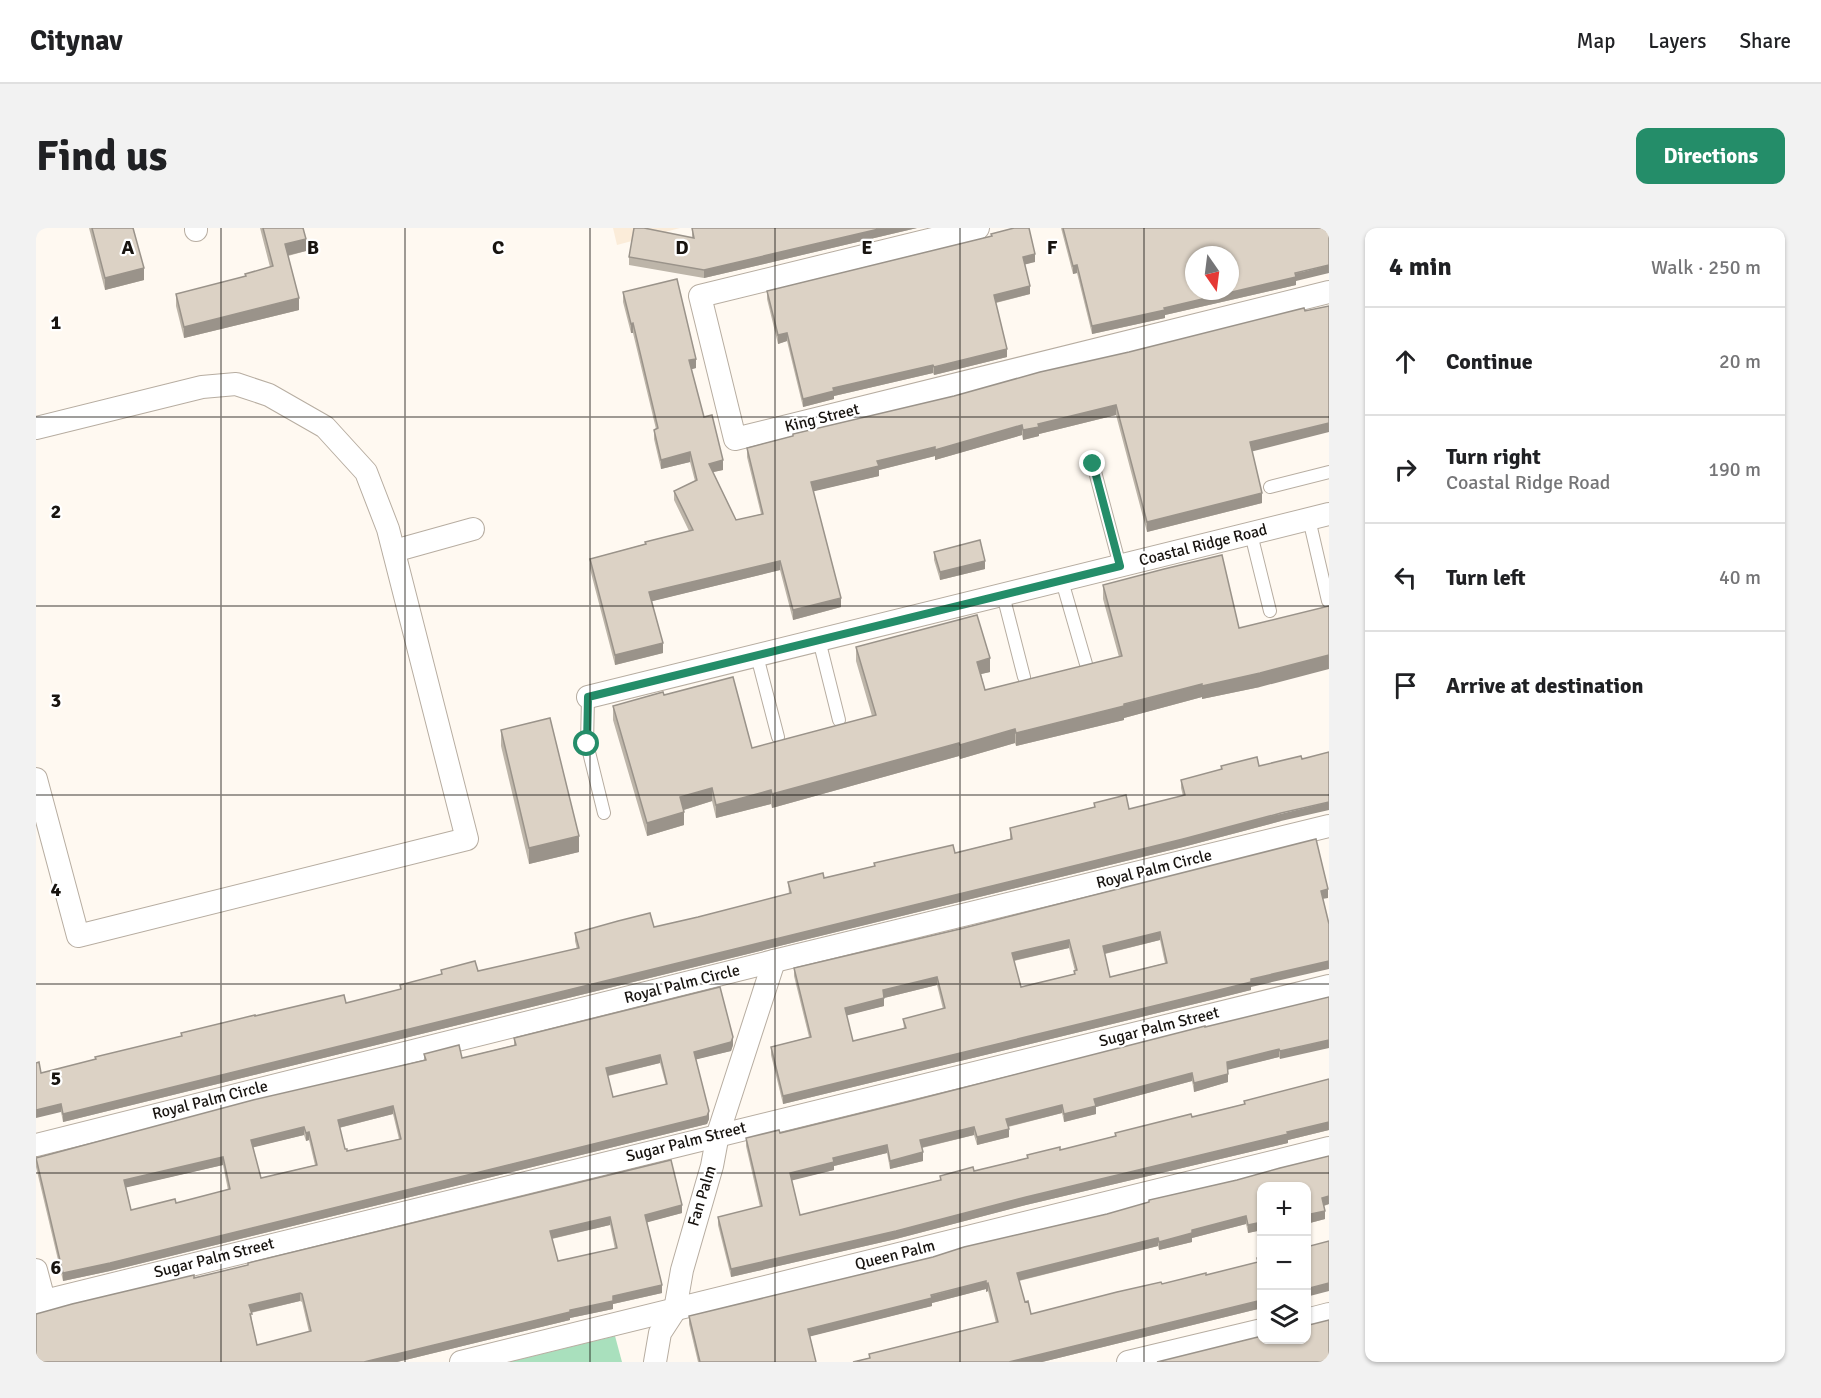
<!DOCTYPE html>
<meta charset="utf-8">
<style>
:root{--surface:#fff;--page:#f2f2f2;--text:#202124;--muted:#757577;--line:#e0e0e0;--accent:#248d69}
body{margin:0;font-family:Signika,sans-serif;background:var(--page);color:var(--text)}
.controls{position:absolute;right:18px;bottom:18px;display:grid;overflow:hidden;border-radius:12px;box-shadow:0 2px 4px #0004}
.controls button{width:54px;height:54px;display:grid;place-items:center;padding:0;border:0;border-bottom:2px solid var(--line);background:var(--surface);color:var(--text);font:30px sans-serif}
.compass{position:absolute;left:1149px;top:18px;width:54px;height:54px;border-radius:50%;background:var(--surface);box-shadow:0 2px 4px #0004;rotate:166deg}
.stop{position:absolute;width:18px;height:18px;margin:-14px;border:4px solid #248d69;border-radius:50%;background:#fff}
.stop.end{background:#248d69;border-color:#fff;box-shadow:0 2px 6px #0008}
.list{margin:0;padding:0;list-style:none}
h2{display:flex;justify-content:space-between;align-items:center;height:78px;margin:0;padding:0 24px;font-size:26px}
h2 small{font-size:20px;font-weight:400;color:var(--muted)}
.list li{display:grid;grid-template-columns:39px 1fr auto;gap:18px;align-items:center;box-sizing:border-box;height:108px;padding:0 24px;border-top:2px solid var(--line)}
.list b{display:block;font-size:22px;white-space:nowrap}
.list p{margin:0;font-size:20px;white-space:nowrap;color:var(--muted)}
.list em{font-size:20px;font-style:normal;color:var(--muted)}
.icon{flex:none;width:33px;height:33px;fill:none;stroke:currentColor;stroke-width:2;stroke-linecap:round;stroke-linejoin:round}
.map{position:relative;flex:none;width:1293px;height:1134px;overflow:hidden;border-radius:12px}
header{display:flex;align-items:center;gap:36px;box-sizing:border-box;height:84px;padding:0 30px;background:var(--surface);border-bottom:2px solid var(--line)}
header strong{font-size:28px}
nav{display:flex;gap:33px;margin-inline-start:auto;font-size:21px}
.intro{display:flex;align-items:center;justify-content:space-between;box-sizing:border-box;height:144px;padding:0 36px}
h1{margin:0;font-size:42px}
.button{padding:15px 27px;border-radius:12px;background:var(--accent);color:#fff;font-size:21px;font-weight:700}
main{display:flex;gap:36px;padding:0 36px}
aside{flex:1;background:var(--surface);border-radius:12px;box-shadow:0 2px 4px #0004}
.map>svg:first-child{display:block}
.built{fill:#fbecd9}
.green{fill:#a9e0bd}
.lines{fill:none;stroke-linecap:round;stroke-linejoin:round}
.service-casing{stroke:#b7ada1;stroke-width:14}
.minor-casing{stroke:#b7ada1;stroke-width:24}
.service{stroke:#fff;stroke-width:12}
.minor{stroke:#fff;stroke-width:22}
.wall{fill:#bdb5a9;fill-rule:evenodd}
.shaded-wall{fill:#9a938a}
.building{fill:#dcd2c5;stroke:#9a938a;stroke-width:1.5;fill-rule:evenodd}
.route{stroke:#248d69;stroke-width:8}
.grid{fill:none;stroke:#181410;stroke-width:1.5;stroke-opacity:0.55}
.labels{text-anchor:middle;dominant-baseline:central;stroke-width:4.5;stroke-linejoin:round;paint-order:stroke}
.street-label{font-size:16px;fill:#181410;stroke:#fff}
.grid-label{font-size:20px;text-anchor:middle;font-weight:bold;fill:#181410;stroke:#fff;stroke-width:4.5;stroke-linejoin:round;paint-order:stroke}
</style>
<header>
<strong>Citynav</strong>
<nav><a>Map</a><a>Layers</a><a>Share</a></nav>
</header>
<div class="intro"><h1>Find us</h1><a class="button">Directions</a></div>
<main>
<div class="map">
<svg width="1293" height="1134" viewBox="0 0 1293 1134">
<rect width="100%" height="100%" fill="#fff9f1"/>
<path class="built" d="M577,0h67l-63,17z"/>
<path class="green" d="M579,1108l7,26h-113z"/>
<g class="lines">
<g class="service-casing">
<g id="service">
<path d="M1057,236l27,102"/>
<path d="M1234,259l59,-15"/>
<path d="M1273,291l19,82"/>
<path d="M1215,306l19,77"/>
<path d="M1026,353l24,83"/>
<path d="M967,367l21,82"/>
<path d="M783,412l20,80"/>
<path d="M721,428l21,81"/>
<path d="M552,469l-1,47 17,69"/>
</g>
</g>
<g class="minor-casing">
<g id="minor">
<path d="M160,0v2"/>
<path d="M942,0l-278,68 35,143 594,-147"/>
<path d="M0,200l166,-41 34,-3 33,11 56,32 41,45 22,57 79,310 -389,97 -42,-157"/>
<path d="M358,323l79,-22"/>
<path d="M552,469l741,-183"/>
<path d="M0,917l738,-184 555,-135"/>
<path d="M0,1042l8,30"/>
<path d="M0,1075l1293,-317"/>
<path d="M1270,1092l23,-6"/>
<path d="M425,1134l868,-214"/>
<path d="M619,1134l5,-29 15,-23 7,-40 30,-104 6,-32 56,-173"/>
<path d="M1092,1134l134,-32"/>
</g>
</g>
<use href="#service" class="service"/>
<use href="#minor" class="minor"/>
</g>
<g class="wall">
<path d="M53,0h44l11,52 -39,10z"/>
<path d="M224,0h43l3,23 -18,5 11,54 -115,28 -8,-32v-12l69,-17v-3l25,-7z"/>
<path d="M656,0h225l-213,50 -75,-13v-8l63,-20z"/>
<path d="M1025,0h268l-33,53v4l-131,30v3l-73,16 -15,-61 -4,1z"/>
<path d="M999,34l-10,2 5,30 -34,9 11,54 -73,18 -1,-2 -99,23v3l-31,8 -16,-66 -9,3 -11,-45v-8z"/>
<path d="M587,64l73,76 -5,1 13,48 19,53 -10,2 23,48 25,-6 -14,-57v-9l46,-12v-2l161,-38 86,-24 212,79 10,52 -115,29 -31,-117 -77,19v2l-16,4 -1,-5 -87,25v-4l-56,14v6l-66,15 28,116 -48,13 -13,-50 -128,31 11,52 -48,12 -25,-96v-10l55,-15v-2l44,-11 -15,-31v-9l21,-10 -5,-19 -29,7 -7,-30v-9l2,-1 -23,-96h-2l-8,-31z"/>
<path d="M898,324l51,17 -45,11 -6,-20z"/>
<path d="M1067,357l136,43 21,59 -58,12v-2l-78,21v2l-108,26 -1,-3 -55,16 -1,-3 -187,52 -1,-4 -55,14 -4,-17 -28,9v15l-37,11 -34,-116v-14l51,-11 88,53 120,-32 -16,-55v-14l134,25 -9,2 4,16 134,-33 -16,-58z"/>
<path d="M465,502l78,122 -50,12 -28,-118z"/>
<path d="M1185,538h38l22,55 -98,26 -1120,275 -2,-10 -20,-39 54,-13v-3l86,-20v-4l74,-17 91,-13 54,-13v-5l41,-11v-4l37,1 99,-22 -2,-8v-8l79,-6 44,-10 91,-23 -1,-12 36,-4 50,-12v-3l81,-10 55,-14v-11l84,-21v-4l35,6 54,-13 -2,-8v-8l40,-10z"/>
<path d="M1292,670l-5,1 -72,88v3l-40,10 -428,104 -12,-49v-8l38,-10 -15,-61v-8zM1124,712l5,23 -55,14 -5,-23zM1033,720l6,23 -1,3 -53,13 -7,-26zM901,757l6,24 -40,10 1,10 -51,12 -7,-26 38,-9v-8z"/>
<path d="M1293,769l-49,62 -1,-2 -51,12v13l-34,10 -2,-11 -96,26v7l-32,8 -2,-9 -54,14 1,10 -32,8 -3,-10 -52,13 1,13 -33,8 -3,-16 -53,13v4l-43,10 9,35 140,-35v-4l34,-5 53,-13v-3l33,-5 55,-14v-3l77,-16 52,-13v-3l85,-22v51l-41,10v3l-262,62 -130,34 -165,38 -13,-52v-8l42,-10 -14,-61v-8l34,-5 131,-32z"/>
<path d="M478,810l219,7 -2,6 -35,8 13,60 -2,5 -597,147 -47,10 -27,-114v-9l388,-98v-6l38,4 52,-13zM624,835l6,22 -53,12 -5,-21zM357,886l6,25 -52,12 -2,-2 -6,-21zM268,907l2,6 3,-1 6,25 -54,13 -8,-31zM187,937l5,25 -52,13 -45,7 -5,-23z"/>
<path d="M1293,928v48l-5,2 1,5v8l-19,5v-38h-44v44l-14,3 -2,-9 -54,14v4l-33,8 -1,-4 -139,35 6,21 3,-1 3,13 86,-22 44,-10 1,2 44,-11v2l51,-13v-4l5,-1v51l-220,54h-189l16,-4v-4l127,-31 -8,-32 -2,1v-3l-54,14v3l-122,30 6,26h-118l-9,-38v-8l244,-59 31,-10 143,-33 42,-12v-2l88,-20 43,-12z"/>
<path d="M635,932l11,45v8l-35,9 15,63v8l-49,11v5l-43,9v2l-173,42h-361v-48l36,-10 122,-29v3l54,-13v-2zM574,997l5,24 -57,12 -6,-22zM264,1073l2,1 7,30 -52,13 -5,-23 -1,-9z"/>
</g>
<g class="shaded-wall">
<path d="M847,0h34l-213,50v-8z"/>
<path d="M270,11v12l-21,5v-12z"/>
<path d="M999,26v8l-12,3v-8z"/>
<path d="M1041,37v8l-4,1v-8z"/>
<path d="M1293,37v8l-33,8v4l-131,30v3l-73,16v-8z"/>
<path d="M108,40v12l-39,10v-12z"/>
<path d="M994,58v8l-36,9v-8z"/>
<path d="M263,70v12l-115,28v-11z"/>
<path d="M597,95v10h-2v-9z"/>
<path d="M751,105v8l-9,3v-9z"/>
<path d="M971,121v8l-73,18v-8z"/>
<path d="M660,131v9l-7,2v-10z"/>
<path d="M897,137v8l-99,23v3l-31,8v-8l30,-11z"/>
<path d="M1080,177v10l-77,19v2l-16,4v-10l15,-6z"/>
<path d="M1293,195v9l-79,20v-10z"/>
<path d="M986,197v10l-87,25v-10z"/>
<path d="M899,219v9l-56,14v6l-68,16v-10l66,-21z"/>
<path d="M654,224v10l-29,7v-9z"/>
<path d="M687,232v10l-14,3v-9z"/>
<path d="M1226,265v10l-115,29v-10z"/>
<path d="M744,333v9l-131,32v-10z"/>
<path d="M949,333v8l-45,11v-8z"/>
<path d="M805,370v9l-48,13v-10z"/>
<path d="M627,415v10l-48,12v-10z"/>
<path d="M1293,427v14l-69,18 -58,12v-13z"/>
<path d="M954,430v14l-13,3v-13z"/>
<path d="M1166,456v13l-78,21v2l-108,26v-13z"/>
<path d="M979,501v14l-55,16v-14z"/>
<path d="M923,515v13l-187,52v-14z"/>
<path d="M676,560v13l-32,10v-14z"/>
<path d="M735,562v14l-55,14v-13z"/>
<path d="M1293,574v8l-48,11 -98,26 -1120,275v-8z"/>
<path d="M648,584v13l-37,11v-13z"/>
<path d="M543,608v16l-50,12v-16z"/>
<path d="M1292,661v9l-7,1v-8z"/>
<path d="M1124,704v8l-57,14v-8z"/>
<path d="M1033,712v8l-57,13v-8z"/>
<path d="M1293,733v8l-78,18v3l-40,10 -428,104v-8l468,-117z"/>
<path d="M901,749v8l-53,13v8l-39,10v-8l38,-18z"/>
<path d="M697,809v8l-2,6 -37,9v-8z"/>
<path d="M1293,812v8l-49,11v-8z"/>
<path d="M1243,821v8l-52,13v-8z"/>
<path d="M624,827v8l-54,13v-8z"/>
<path d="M1156,845v8l-96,26v7l-32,8v-8l30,-15z"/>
<path d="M1192,846v8l-34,10v-9z"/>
<path d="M25,876v8l-25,6v-8z"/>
<path d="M1026,877v8l-56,14v-8z"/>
<path d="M357,878v8l-55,14v-8z"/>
<path d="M673,883v8l-2,5 -597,147 -47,10v-8z"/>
<path d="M1293,894v8l-41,10v3l-262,62 -130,34 -165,38v-8z"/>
<path d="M268,899v8l-53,13v-8z"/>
<path d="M938,899v8l-54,13v-8z"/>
<path d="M973,901v8l-32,8v-8z"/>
<path d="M273,904v8l-3,1v-8z"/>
<path d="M851,917v8l-53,13v4l-44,11v-8l43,-15z"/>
<path d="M887,924v9l-33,8v-8z"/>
<path d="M187,929v8l-99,23v-8z"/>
<path d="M1293,968v8l-7,2v-8z"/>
<path d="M646,977v8l-37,10v-8z"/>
<path d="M1289,983v8l-19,5v-9z"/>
<path d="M1210,988v8l-54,14v4l-33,8v-8l33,-12z"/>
<path d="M574,989v8l-60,14v-8z"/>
<path d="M1226,994v8l-14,3v-8z"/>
<path d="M1122,1010v8l-141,35v-8z"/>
<path d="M950,1053v8l-54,14v3l-124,31v-8z"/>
<path d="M952,1055v8l-2,1v-8z"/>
<path d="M1293,1055v8l-23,6v-8z"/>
<path d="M626,1057v8l-49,11v5l-43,9v2l-173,42h-33l206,-52 43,-14z"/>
<path d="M264,1065v8l-51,12v-8z"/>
<path d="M1226,1072v8l-220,54h-33z"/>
</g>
<g class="building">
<path d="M56,0h41l11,40 -39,10z"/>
<path d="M227,0h40l3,11 -21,5 14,54 -115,29 -8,-33 70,-18 -1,-2 28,-8z"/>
<path d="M598,0h10l50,10 -2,-10h191l-179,42 -75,-13z"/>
<path d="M978,0h15l6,26 -12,3 7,29 -36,9 13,54 -73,18 -1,-2 -100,23 1,3 -31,8 -16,-66 -9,2 -11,-44 225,-55 -1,-2z"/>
<path d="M1027,0h266v37l-34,8 1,4 -132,31 1,2 -73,16 -15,-61 -4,1zM1158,27h36v36h-36z"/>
<path d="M641,51l19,80 -7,1 15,57 8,-2 11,45 -14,4 27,56 27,-6 -16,-66 46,-12v-2l161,-38 86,-24 89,-20 175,-44 1,3 24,-5v117l-79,19 12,51 -115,29 -31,-117 -78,19 1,3 -16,3 -1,-5 -87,25v-3l-58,14 2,5 -68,16 30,116 -48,12 -13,-49 -131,31 14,51 -48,12 -25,-96 56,-15 -1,-2 48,-12 -19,-39 23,-11 -7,-28 -29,8 -7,-30 4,-2 -25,-105 -2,1 -8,-32z"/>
<path d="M944,312l5,21 -45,11 -6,-20z"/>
<path d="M1186,327l17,73 90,-22v49l-69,18 -58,13v-2l-78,20v2l-108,27 -1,-4 -55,16 -1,-2 -187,51 -1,-4 -55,15 -4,-17 -32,9 4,15 -37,11 -34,-117 50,-14 1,3 69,-18 19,71 124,-33 -20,-68 121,-32 13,43 -13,4 8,28 137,-34 -19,-71 61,-16z"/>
<path d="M514,490l29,118 -50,12 -28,-118z"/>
<path d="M1293,524v50l-48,11 -98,26 -1120,275 -2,-10 -25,6v-47l3,-1 2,11 55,-14 -1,-2 87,-21 -1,-3 74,-18v1l89,-21 2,8 55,-14 -1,-4 42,-11 -1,-4 34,-9 3,10 101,-23 -4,-15 43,-12 32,-8 4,14 44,-10 93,-24 -3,-11 35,-9 1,5 51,-12 -1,-3 79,-18 2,8 57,-14 -2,-11 85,-21 -1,-4 32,-8 3,14 56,-14 -4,-15 41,-11 -1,-3 36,-9 2,9 42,-10 1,3z"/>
<path d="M1280,611l12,50 -7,2 8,33v37l-78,18v3l-40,10 -428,104 -12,-49 40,-10 -17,-69 166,-39zM1124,704l7,31 -57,14 -7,-31zM1033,712l8,30 -3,1 1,3 -54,13 -9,-34zM901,749l8,31 -42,11 3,9 -53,13 -8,-33 39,-10 -1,-8z"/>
<path d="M684,759l13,50 -2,5 -37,10 15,59 -2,5 -597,147 -47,10 -27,-115 217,-58 173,-40 -2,-6 35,-9 3,13 54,-13 -2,-7zM624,827l7,29 -54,13 -7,-29zM357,878l8,33 -54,12v-2h-2l-7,-29zM268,899l2,6 3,-1 8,33 -56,13 -10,-38zM187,929l7,32 -54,14 -1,-4 -44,11 -7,-30z"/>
<path d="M1293,769v43l-49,11 -1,-2 -52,13 1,12 -34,9 -2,-10 -98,26 2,7 -32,8 -2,-9 -56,14 3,10 -32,8 -3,-10 -54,13 3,12 -33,9 -3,-16 -54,13 1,4 -44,11 10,42 141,-35 -1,-4 33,-9 1,4 54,-13 -1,-3 33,-8v3l56,-14 -1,-3 76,-19 1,3 53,-13 -1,-3 85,-22v43l-42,10 1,2 -262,63 -130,34 -165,38 -13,-52 44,-11 -16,-68 33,-8 1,3 131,-32 294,-75v1z"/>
<path d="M1293,928v40l-7,2 3,13 -19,4v-29h-44v36l-14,3 -2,-9 -54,14v3l-33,9 -1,-4 -141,35 8,29 3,-1 3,13 86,-22 44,-10 1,2 44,-11v2l52,-13 -1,-4 5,-1v43l-253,62h-156l17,-4 -1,-4 129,-32 -10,-39 -2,1v-3l-55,14 1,3 -124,31 8,33h-116l-11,-46 244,-59 31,-10 143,-33 42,-12v-2l88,-20 43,-12z"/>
<path d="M635,932l11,45 -37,10 17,70 -49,11v5l-43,9v2l-206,50h-328v-48l36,-10 122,-29v3l54,-13v-2zM574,989l7,31 -59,13 -8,-30zM264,1065l2,1 9,37 -54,14 -7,-31h2l-3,-9z"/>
<path d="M1293,1013v42l-23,6v-42z"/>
<path d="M1293,1092v40l-9,2h-163l105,-26v4h44v-15h3z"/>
</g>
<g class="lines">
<path class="route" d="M551,516l1,-47 532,-131 -27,-102"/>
</g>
<path class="grid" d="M185,0v1134M369,0v1134M554,0v1134M739,0v1134M924,0v1134M1108,0v1134M0,189h1293M0,378h1293M0,567h1293M0,756h1293M0,945h1293"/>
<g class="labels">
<g class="street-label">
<text transform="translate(786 190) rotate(-14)">King Street</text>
<text transform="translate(1167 317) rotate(-14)">Coastal Ridge Road</text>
<text transform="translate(1118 641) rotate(-14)">Royal Palm Circle</text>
<text transform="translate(646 756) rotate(-14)">Royal Palm Circle</text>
<text transform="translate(1123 799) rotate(-14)">Sugar Palm Street</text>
<text transform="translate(174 872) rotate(-14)">Royal Palm Circle</text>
<text transform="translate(650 914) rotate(-14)">Sugar Palm Street</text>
<text transform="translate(666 968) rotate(-73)">Fan Palm</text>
<text transform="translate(859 1027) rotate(-14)">Queen Palm</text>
<text transform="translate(178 1030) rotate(-14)">Sugar Palm Street</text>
</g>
</g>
<g class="grid-label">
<text x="92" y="26">A</text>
<text x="277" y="26">B</text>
<text x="462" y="26">C</text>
<text x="646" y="26">D</text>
<text x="831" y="26">E</text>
<text x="1016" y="26">F</text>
<text x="20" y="101">1</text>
<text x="20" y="290">2</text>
<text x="20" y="479">3</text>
<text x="20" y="668">4</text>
<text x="20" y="857">5</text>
<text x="20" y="1046">6</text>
</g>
</svg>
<div class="controls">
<button>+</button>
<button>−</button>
<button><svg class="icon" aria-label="layers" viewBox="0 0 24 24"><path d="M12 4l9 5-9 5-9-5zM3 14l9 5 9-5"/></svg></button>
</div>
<svg class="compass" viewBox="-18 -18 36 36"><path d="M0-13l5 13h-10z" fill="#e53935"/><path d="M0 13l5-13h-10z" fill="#757577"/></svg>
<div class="stop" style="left:551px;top:516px"></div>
<div class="stop end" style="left:1057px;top:236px"></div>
</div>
<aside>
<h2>4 min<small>Walk · 250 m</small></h2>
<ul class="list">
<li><svg class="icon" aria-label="ahead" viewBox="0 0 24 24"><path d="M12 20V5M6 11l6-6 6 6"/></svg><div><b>Continue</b></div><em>20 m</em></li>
<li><svg class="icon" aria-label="right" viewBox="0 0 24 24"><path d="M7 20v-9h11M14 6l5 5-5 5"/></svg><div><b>Turn right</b><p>Coastal Ridge Road</p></div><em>190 m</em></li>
<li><svg class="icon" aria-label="left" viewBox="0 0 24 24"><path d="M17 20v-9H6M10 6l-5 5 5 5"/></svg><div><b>Turn left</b></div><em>40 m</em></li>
<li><svg class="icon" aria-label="arrive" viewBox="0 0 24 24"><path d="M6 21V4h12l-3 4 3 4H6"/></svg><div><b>Arrive at destination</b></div></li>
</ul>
</aside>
</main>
